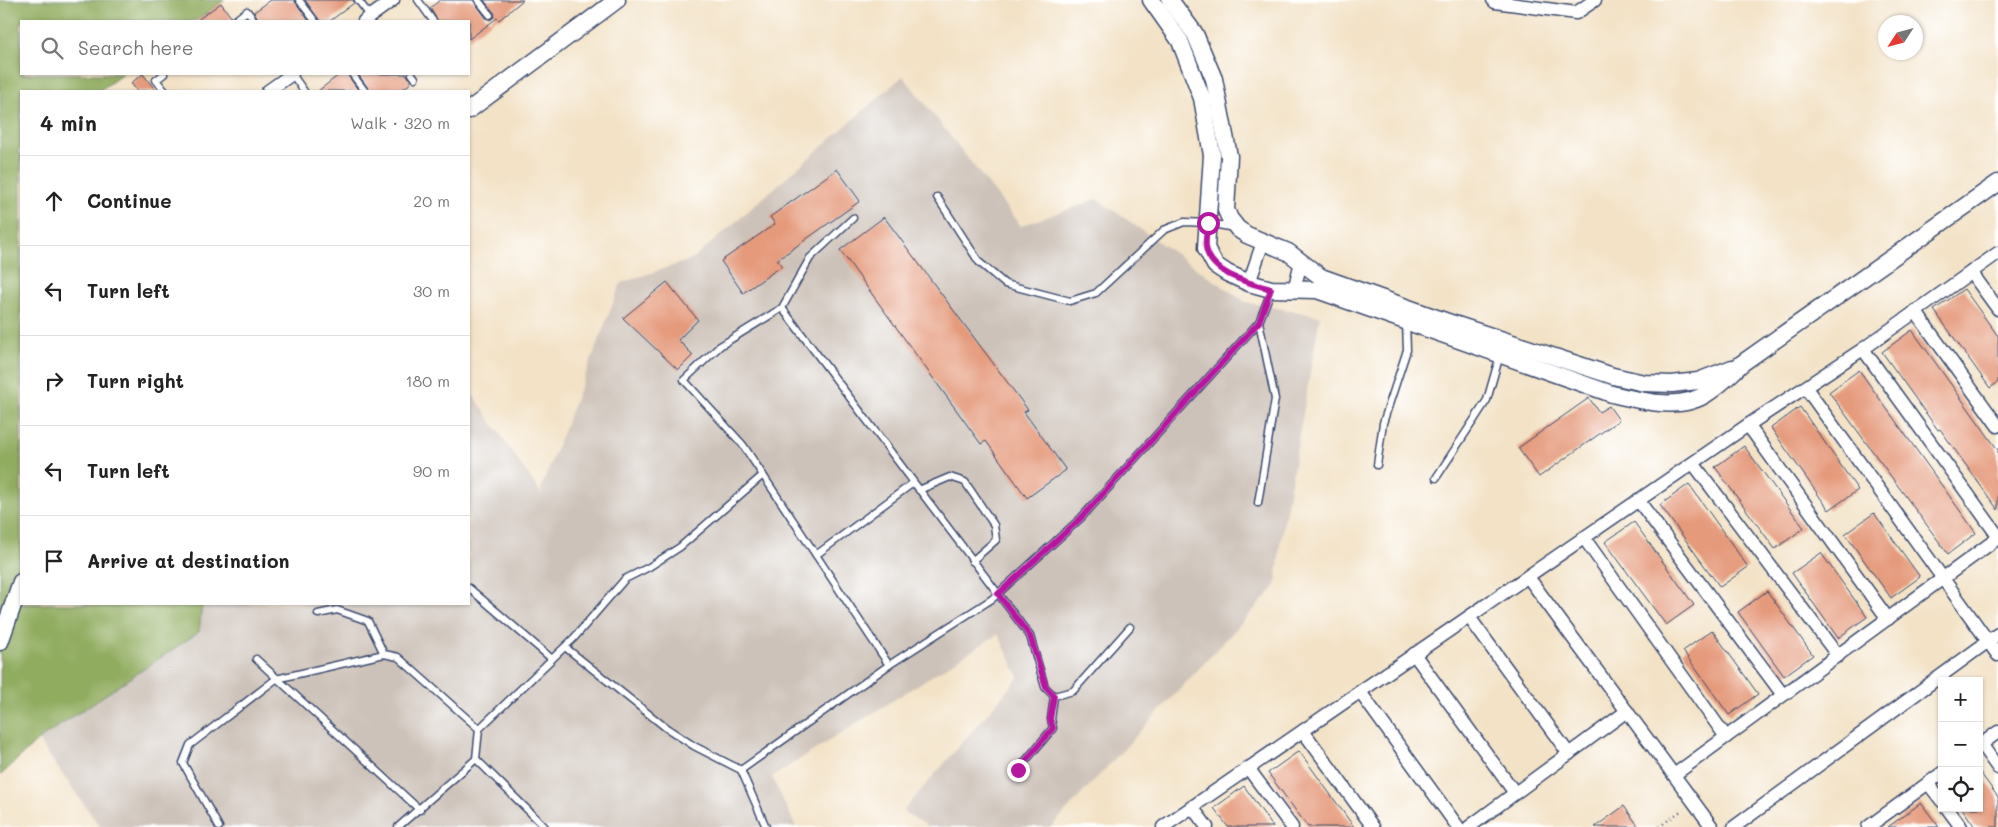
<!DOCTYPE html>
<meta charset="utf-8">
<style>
:root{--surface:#fff;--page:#f2f2f2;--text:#222;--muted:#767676;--line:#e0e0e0}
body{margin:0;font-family:Mali,sans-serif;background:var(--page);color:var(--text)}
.controls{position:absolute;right:15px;bottom:15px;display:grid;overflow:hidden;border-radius:0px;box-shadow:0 1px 4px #0004}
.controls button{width:45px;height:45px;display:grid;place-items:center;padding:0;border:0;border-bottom:1px solid var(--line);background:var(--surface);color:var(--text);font:25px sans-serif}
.compass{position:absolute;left:1878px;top:15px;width:45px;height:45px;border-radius:50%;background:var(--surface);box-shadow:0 1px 4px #0004;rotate:234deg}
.stop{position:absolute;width:15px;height:15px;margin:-11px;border:4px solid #b5179e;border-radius:50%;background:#fff}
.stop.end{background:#b5179e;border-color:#fff;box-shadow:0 1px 5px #0008}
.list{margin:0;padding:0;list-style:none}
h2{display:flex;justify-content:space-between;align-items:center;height:65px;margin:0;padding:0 20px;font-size:21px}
h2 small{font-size:16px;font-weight:400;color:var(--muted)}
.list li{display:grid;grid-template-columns:32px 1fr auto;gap:15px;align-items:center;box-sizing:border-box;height:90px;padding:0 20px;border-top:1px solid var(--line)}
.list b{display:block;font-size:19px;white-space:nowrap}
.list em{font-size:16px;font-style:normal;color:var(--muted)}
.icon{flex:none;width:28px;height:28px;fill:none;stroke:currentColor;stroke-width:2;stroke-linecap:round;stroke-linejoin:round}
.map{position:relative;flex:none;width:1998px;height:827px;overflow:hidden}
.search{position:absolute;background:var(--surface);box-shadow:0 1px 4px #0004;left:20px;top:20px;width:450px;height:55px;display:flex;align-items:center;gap:12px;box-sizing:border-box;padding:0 18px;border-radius:0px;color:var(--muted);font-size:19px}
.panel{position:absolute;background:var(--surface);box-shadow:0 1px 4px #0004;left:20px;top:90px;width:450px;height:515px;border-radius:0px}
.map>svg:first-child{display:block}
.industrial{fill:#cdc2b9}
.forest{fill:#90ac5f;stroke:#566e5e}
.building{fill:#e59a7c}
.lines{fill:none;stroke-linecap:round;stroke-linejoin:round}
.service-casing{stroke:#3b4a6e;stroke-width:9}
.minor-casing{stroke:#3b4a6e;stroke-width:15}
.tertiary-casing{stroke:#3b4a6e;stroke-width:19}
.path{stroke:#3b4a6e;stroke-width:2.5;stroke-dasharray:1 4;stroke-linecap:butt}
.service{stroke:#fff;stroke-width:6}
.minor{stroke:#fff;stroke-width:12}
.tertiary{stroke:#fff;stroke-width:16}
.route{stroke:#b5179e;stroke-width:6}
</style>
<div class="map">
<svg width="1998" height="827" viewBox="0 0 1998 827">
<rect width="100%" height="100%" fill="#fff"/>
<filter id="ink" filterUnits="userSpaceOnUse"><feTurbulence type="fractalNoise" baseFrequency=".02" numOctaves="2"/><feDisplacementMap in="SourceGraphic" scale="10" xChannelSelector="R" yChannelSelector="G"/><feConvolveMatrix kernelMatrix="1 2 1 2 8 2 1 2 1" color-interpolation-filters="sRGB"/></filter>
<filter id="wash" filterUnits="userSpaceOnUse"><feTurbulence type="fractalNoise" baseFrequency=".0096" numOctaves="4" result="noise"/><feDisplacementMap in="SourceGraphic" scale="20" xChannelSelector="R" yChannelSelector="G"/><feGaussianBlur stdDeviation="1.12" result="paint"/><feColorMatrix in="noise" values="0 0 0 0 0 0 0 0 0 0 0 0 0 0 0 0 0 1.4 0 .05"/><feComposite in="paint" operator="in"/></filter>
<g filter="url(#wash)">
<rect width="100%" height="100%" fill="#f3e2c6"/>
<path class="industrial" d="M903,76l118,150 76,-27 148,103 75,14 -40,229 -4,41 -225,241h-122l-26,-16 116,-134 -21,-43 -226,143 24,50h-696l-62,-87 161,-108 3,-28h267v-215l73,106 -1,-7 80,-205 72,-24z"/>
<path class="forest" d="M0,0h225l-30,21h-174v53h102l-24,17h-78v57l-4,3 4,3v450h181l-3,28 -161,108 -38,36z"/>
<g id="blocks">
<g class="building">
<path d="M271,0h23l15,21h-49l-6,-9z"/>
<path d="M305,0h48l1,3 -24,18h-10z"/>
<path d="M440,0h33l13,18 4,2 4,-3 1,-3 -11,-14h39l-24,20 -2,-2 -28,21v-18h-31l-8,-13z"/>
<path d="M221,3l10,14 -2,4h-33z"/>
<path d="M143,74l13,17h-19l-6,-8z"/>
<path d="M340,74h7l12,17h-41z"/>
<path d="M358,74h49l4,9 -11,8h-30z"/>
<path d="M837,169l23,32 -83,59 5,6 -39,27 -22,-32 54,-37 -5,-7z"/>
<path d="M884,217l144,193 -4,2 42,58 -39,28 -41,-57 -5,3 -141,-194z"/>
<path d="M667,282l31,38 -20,20 15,15 -15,15 -55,-52z"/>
<path d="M1964,289l34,47v46l-8,6 -56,-78z"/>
<path d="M1912,330l86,120v60l-58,-81 -2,1 -56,-78z"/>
<path d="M1859,370l117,163 -28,21 -119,-162z"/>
<path d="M1589,398l10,14 10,-6 10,14 -80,57 -21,-29z"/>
<path d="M1800,407l58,83 -29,20 -58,-82z"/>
<path d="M1744,446l60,82 -29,21 -60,-82z"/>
<path d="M1689,484l59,83 -28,20 -60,-82z"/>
<path d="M1874,513l46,64 -29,21 -46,-64z"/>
<path d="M1634,522l60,83 -28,20 -61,-83z"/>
<path d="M1821,553l46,64 -29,21 -46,-65z"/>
<path d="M1767,591l46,64 -29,21 -46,-64z"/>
<path d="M1712,630l46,64 -29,21 -46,-64z"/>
<path d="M1299,751l55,76h-46l-40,-54z"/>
<path d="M1979,771l19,26v30h-23l-13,-19h17z"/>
<path d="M1244,786l29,41h-45l-14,-19z"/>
<path d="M1921,803l18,24h-51z"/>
<path d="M1624,806l15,21h-44z"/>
</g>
</g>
</g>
<g filter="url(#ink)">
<use href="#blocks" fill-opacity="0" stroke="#3b4a6e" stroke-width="1"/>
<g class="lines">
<g class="service-casing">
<g id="service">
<path d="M299,0l16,21"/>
<path d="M358,0l14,18"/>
<path d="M418,0l15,21"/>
<path d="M478,0l12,15"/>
<path d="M234,21l13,-10 8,10"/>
<path d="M164,74l-8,6 9,11"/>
<path d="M292,74l12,17"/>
<path d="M352,74l13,17"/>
<path d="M412,74l3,4"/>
<path d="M937,197l42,65 26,22 65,17 26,-8 68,-63 20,-8 24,1 26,5"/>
<path d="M782,308l28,-50 43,-40"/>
<path d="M1377,465l6,-42 24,-73 -1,-27"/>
<path d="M1436,478l51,-78 13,-45"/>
<path d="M919,490l31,-13 15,5 29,43 2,15 -24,21"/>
<path d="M1258,503l17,-104 -16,-77"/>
<path d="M816,555l97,-72"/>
<path d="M469,588l83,71 22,-21 51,-59 24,-12 31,-20 83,-72"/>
<path d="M318,614l19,-4 31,11 16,33"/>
<path d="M565,647l100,80 29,19 47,24 25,57"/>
<path d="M256,659l164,151"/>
<path d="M889,665l-146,-220 -59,-65 36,-34 62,-38 248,328 15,51 9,9 19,-5 57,-64"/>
<path d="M476,759l69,68"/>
<path d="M741,770l148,-105 103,-66 89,-81 178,-196 12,-31"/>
<path d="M1018,770l35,-42 -2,-9 3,-23"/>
<path d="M219,827l-36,-64 7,-18 86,-66 108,-25 14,3 81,72"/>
<path d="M398,827l78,-68 3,-30 73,-70"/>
</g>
</g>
<g class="minor-casing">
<g id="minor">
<path d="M1493,0l2,2 81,11 19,-13"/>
<path d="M364,21l29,-21"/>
<path d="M268,91l24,-17"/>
<path d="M1971,272l27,37"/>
<path d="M1249,283l14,-41"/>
<path d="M1294,290l7,-28"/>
<path d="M1915,311l83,115"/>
<path d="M1863,349l135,187"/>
<path d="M1806,388l192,267"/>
<path d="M1748,425l140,194"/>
<path d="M1693,463l145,193"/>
<path d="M1638,500l145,195"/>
<path d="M1584,538l142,199"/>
<path d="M1528,577l184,250"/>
<path d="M1469,617l100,137"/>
<path d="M1414,654l101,139"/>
<path d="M1360,692l98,135"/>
<path d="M1303,731l70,96"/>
<path d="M1981,744l17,24"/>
<path d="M1979,746l19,-14"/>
<path d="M1248,768l44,59"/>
<path d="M1674,775l324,-237"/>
<path d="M1928,783l14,18"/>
<path d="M1192,807l15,20"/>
<path d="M1947,808l14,19"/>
<path d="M1163,827l585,-402 115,-76 135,-96"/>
<path d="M1469,827l158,-116"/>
<path d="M1734,827l264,-193"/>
<path d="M1868,827l74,-54"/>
</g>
</g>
<g class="tertiary-casing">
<g id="tertiary">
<path d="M1151,0l29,41 22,57 10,57 -6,93 9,17 12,8 22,10 22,6 46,1 295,104c30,7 70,18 97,-2 12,-8 22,-18 32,-28l257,-181"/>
<path d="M1170,0l25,34 19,45 15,77 -3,54 4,9 8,10 9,6 41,17 33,25 124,44 168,55 31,7 28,1 26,-3 34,-13"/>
<path d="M469,110l148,-110"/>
<path d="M0,642l21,-60"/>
</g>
</g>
<path class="path" d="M1659,827l23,-17"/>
<use href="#service" class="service"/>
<use href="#minor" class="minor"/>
<use href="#tertiary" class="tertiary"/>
</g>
</g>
<g class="lines" filter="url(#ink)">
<path class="route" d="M1018,770l35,-42 -3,-9 4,-23 -8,-9 -16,-51 -32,-42 83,-76 178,-196 12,-33c-22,-6 -61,-15 -65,-42 -1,-8 1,-16 2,-24"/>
</g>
</svg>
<div class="controls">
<button>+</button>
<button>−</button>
<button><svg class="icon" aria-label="locate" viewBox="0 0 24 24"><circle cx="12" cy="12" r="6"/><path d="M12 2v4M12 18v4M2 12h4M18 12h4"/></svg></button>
</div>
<svg class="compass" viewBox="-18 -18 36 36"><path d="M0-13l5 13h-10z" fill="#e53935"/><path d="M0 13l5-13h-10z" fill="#767676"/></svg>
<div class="stop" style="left:1208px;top:223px"></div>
<div class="stop end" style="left:1018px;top:770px"></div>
<div class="search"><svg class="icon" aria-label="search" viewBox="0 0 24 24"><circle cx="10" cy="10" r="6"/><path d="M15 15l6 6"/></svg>Search here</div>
<section class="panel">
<h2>4 min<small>Walk · 320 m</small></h2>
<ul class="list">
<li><svg class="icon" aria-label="ahead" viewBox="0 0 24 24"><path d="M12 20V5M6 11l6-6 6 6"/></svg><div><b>Continue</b></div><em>20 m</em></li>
<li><svg class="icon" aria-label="left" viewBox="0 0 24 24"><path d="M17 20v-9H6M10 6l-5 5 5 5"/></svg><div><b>Turn left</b></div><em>30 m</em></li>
<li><svg class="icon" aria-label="right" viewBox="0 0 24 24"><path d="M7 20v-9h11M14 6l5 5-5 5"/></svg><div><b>Turn right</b></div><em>180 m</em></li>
<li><svg class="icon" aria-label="left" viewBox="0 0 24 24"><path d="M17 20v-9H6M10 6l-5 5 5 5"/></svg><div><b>Turn left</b></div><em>90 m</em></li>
<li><svg class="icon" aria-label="arrive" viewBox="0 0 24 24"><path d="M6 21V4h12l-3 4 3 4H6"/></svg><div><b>Arrive at destination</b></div></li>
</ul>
</section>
</div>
